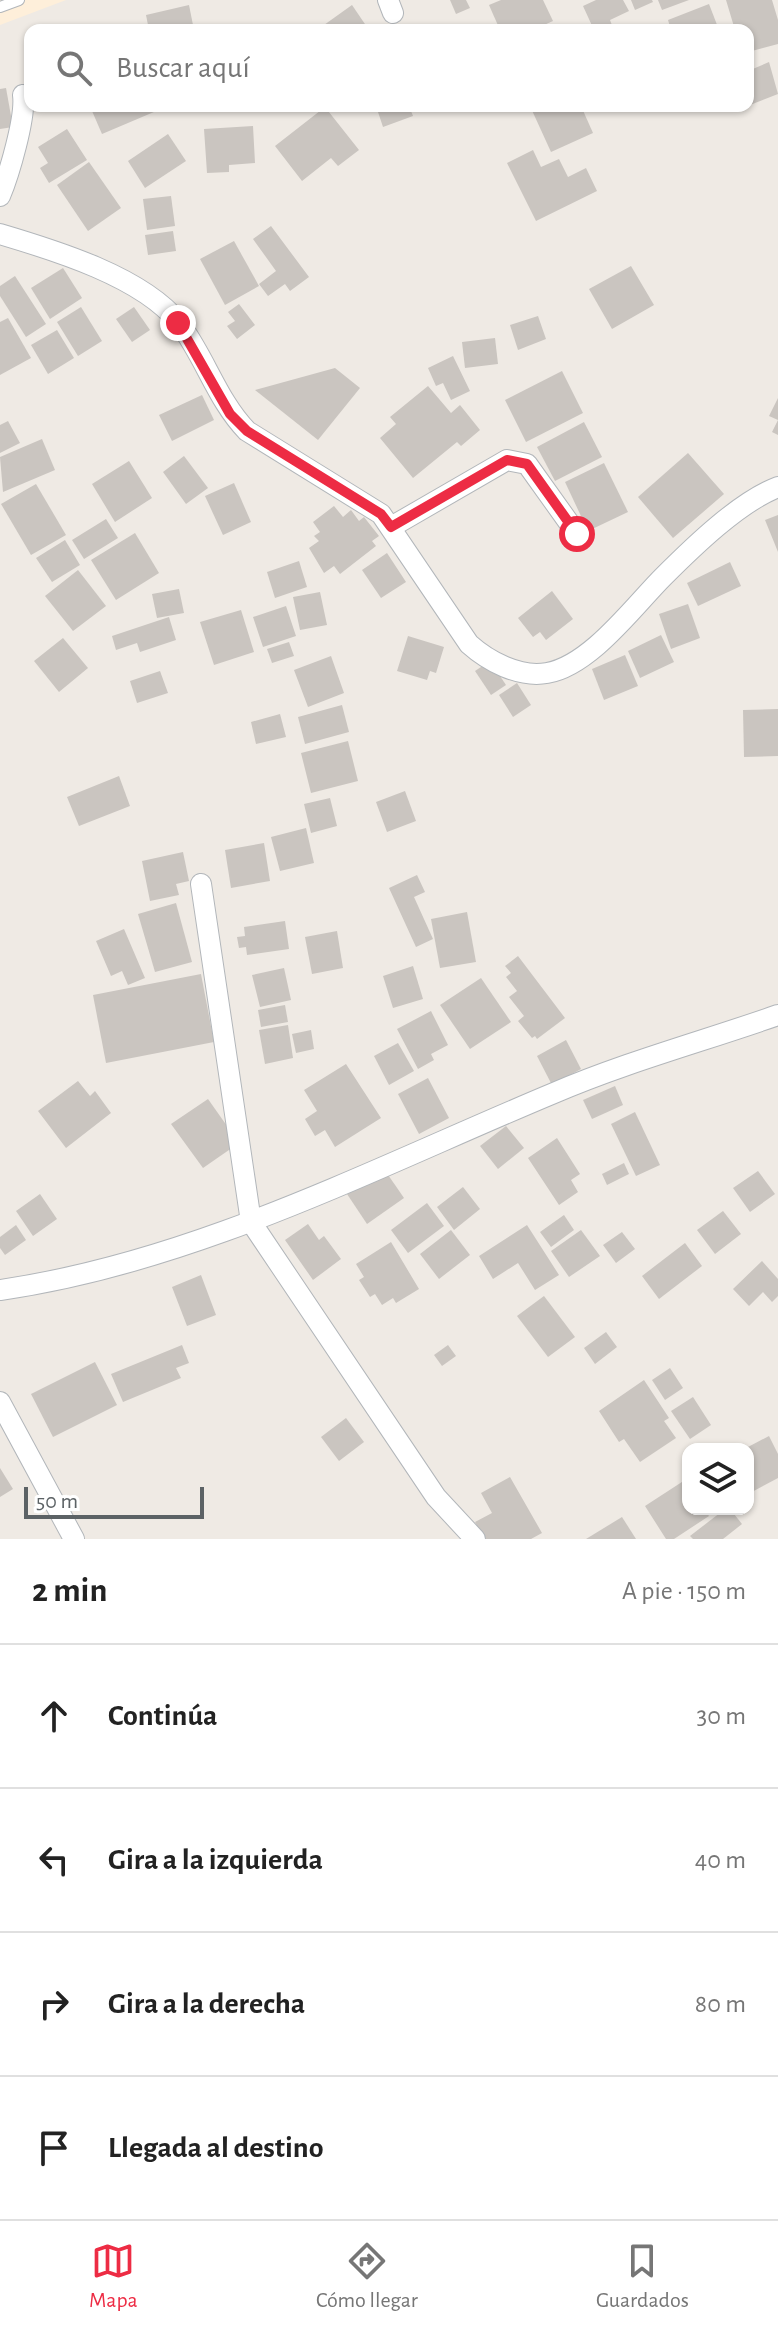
<!DOCTYPE html>
<html lang="es">
<meta charset="utf-8">
<style>
:root{--surface:#fff;--page:#f6f6f6;--text:#222;--muted:#767676;--line:#e0e0e0;--accent:#ed2c44}
body{margin:0;font-family:"Alegreya Sans",sans-serif;background:var(--page);color:var(--text)}
.controls{position:absolute;right:24px;bottom:24px;display:grid;overflow:hidden;border-radius:16px;box-shadow:0 2px 6px #0004}
.controls button{width:72px;height:72px;display:grid;place-items:center;padding:0;border:0;border-bottom:2px solid var(--line);background:var(--surface);color:var(--text);font:40px sans-serif}
.scale{position:absolute;left:24px;bottom:20px;width:180px;box-sizing:border-box;padding-left:8px;border:4px solid #5c6265;border-top:0;font-size:22px;line-height:28px;white-space:nowrap;color:#5c6265;-webkit-text-stroke:6px #fff;paint-order:stroke}
.stop{position:absolute;width:24px;height:24px;margin:-18px;border:6px solid #ed2c44;border-radius:50%;background:#fff}
.stop.end{background:#ed2c44;border-color:#fff;box-shadow:0 2px 8px #0008}
.list{margin:0;padding:0;list-style:none}
h2{display:flex;justify-content:space-between;align-items:center;height:104px;margin:0;padding:0 32px;font-size:34px}
h2 small{font-size:26px;font-weight:400;color:var(--muted)}
.list li{display:grid;grid-template-columns:52px 1fr auto;gap:24px;align-items:center;box-sizing:border-box;height:144px;padding:0 32px;border-top:2px solid var(--line)}
.list b{display:block;font-size:30px;white-space:nowrap}
.list em{font-size:26px;font-style:normal;color:var(--muted)}
.icon{flex:none;width:44px;height:44px;fill:none;stroke:currentColor;stroke-width:2;stroke-linecap:round;stroke-linejoin:round}
.map{position:relative;flex:none;width:778px;height:1539px;overflow:hidden}
.search{position:absolute;background:var(--surface);box-shadow:0 2px 6px #0004;left:24px;right:24px;top:24px;height:88px;display:flex;align-items:center;gap:20px;box-sizing:border-box;padding:0 28px;border-radius:16px;color:var(--muted);font-size:30px}
.sheet{height:680px;background:var(--surface)}
nav{display:flex;justify-content:space-around;align-items:center;box-sizing:border-box;height:112px;border-top:2px solid var(--line);background:var(--surface);font-size:22px;color:var(--muted)}
nav a{display:grid;justify-items:center;gap:4px}
nav .on{color:var(--accent)}
.map>svg:first-child{display:block}
.commercial{fill:#feefda}
.building{fill:#cac5c0}
.lines{fill:none;stroke-linecap:round;stroke-linejoin:round}
.lane-casing{stroke:#b2b6ba;stroke-width:12}
.street-casing{stroke:#b2b6ba;stroke-width:22}
.lane{stroke:#fff;stroke-width:10}
.street{stroke:#fff;stroke-width:20}
.route{stroke:#ed2c44;stroke-width:10}
</style>
<div class="map">
<svg width="778" height="1539" viewBox="0 0 778 1539">
<rect width="100%" height="100%" fill="#efeae4"/>
<path class="commercial" d="M0,0h66l-66,25z"/>
<g class="building">
<path d="M450,0h16l4,8 -14,6z"/>
<path d="M501,0h42l10,21 -20,9h-33l-11,-25z"/>
<path d="M596,0h27l6,11 -19,9 3,8 -19,2 -11,-24z"/>
<path d="M631,0h21l1,2 -18,8z"/>
<path d="M658,0h31l-27,10z"/>
<path d="M726,0h46l6,20v24l-30,8v-22h-13z"/>
<path d="M709,4l10,26h-48l-3,-10z"/>
<path d="M189,5l5,25h-45l-3,-15z"/>
<path d="M352,5l17,25h-52z"/>
<path d="M769,62l9,32 -28,11 -2,-34z"/>
<path d="M6,88l7,39 -13,2v-40z"/>
<path d="M102,106h57l2,3 -59,25 -10,-23z"/>
<path d="M376,106h33l4,10 -30,11z"/>
<path d="M530,106h51l12,27 -42,19z"/>
<path d="M325,107l34,43 -21,16 -7,-8 -29,23 -27,-35z"/>
<path d="M253,126l2,37 -26,2v7l-22,1 -3,-44z"/>
<path d="M67,129l20,31 -38,23 -9,-15 8,-5 -10,-16z"/>
<path d="M168,134l18,27 -41,27 -17,-27z"/>
<path d="M533,150l8,17 18,-8 9,18 18,-9 11,23 -61,30 -29,-58z"/>
<path d="M89,162l32,46 -33,23 -31,-46z"/>
<path d="M171,196l4,30 -28,4 -4,-31z"/>
<path d="M271,226l38,51 -19,14 -5,-7 -17,12 -9,-12 17,-13 -23,-32z"/>
<path d="M173,231l3,20 -28,4 -3,-20z"/>
<path d="M234,241l25,45 -34,19 -25,-46z"/>
<path d="M631,266l23,39 -42,24 -23,-40z"/>
<path d="M63,268l19,30 -32,21 -19,-31z"/>
<path d="M15,276l31,48 -20,13 -26,-41v-10z"/>
<path d="M239,304l16,21 -18,14 -10,-13 8,-5 -7,-9z"/>
<path d="M81,307l21,34 -24,15 -21,-34z"/>
<path d="M134,307l16,23 -18,12 -16,-23z"/>
<path d="M538,316l8,23 -28,11 -8,-25z"/>
<path d="M8,318l23,40 -31,17v-53z"/>
<path d="M57,330l17,28 -26,16 -17,-29z"/>
<path d="M495,338l3,26 -33,4 -3,-26z"/>
<path d="M453,356l17,35 -19,9 -8,-17 -7,3 -8,-18z"/>
<path d="M335,368l25,20 -42,52 -63,-50z"/>
<path d="M562,371l21,42 -57,29 -21,-42z"/>
<path d="M428,386l23,27 9,-8 20,25 -19,16 -4,-4 -44,36 -33,-40 16,-14 -6,-7z"/>
<path d="M202,395l12,25 -42,21 -13,-26z"/>
<path d="M778,398v37l-6,-3 6,-12 -9,-4z"/>
<path d="M8,421l12,22 -20,10v-28z"/>
<path d="M584,422l18,35 -47,24 -18,-34z"/>
<path d="M42,439l13,31 -52,22 -3,-35z"/>
<path d="M688,453l36,41 -51,44 -35,-41z"/>
<path d="M184,456l24,32 -22,16 -23,-32z"/>
<path d="M129,461l23,37 -37,24 -23,-38z"/>
<path d="M604,463l24,49 -40,19 -23,-49z"/>
<path d="M234,483l17,39 -28,13 -18,-39z"/>
<path d="M36,484l30,51 -35,20 -30,-51z"/>
<path d="M334,506l9,11 8,-7 8,11 5,-4 15,19 -7,5 4,5 -36,28 -6,-8 -10,7 -15,-25 10,-7 -5,-5 6,-4 -7,-10z"/>
<path d="M778,515v37l-13,-32z"/>
<path d="M106,519l12,19 -34,21 -12,-19z"/>
<path d="M135,533l24,40 -43,27 -25,-40z"/>
<path d="M65,540l15,25 -28,17 -16,-24z"/>
<path d="M387,553l19,29 -25,16 -19,-28z"/>
<path d="M299,561l8,26 -32,11 -8,-26z"/>
<path d="M730,562l11,24 -43,20 -11,-23z"/>
<path d="M78,570l28,36 -33,25 -28,-35z"/>
<path d="M179,589l5,24 -27,5 -5,-24z"/>
<path d="M552,591l21,28 -27,21 -6,-8 -7,5 -15,-19z"/>
<path d="M320,592l7,33 -27,5 -7,-33z"/>
<path d="M688,604l12,34 -29,11 -12,-35z"/>
<path d="M286,606l10,30 -33,11 -10,-30z"/>
<path d="M241,610l13,42 -40,13 -14,-43z"/>
<path d="M169,617l7,23 -36,12 -3,-9 -21,7 -4,-14z"/>
<path d="M661,635l13,27 -34,16 -12,-27z"/>
<path d="M408,636l36,11 -8,26 -6,-2 -3,9 -30,-9z"/>
<path d="M63,638l25,30 -29,24 -25,-31z"/>
<path d="M289,642l5,14 -22,7 -5,-14z"/>
<path d="M625,655l13,31 -34,14 -12,-31z"/>
<path d="M331,656l13,37 -36,14 -14,-37z"/>
<path d="M490,661l16,24 -15,10 -16,-24z"/>
<path d="M160,671l8,22 -31,10 -7,-22z"/>
<path d="M517,683l14,22 -18,12 -14,-22z"/>
<path d="M342,705l7,27 -44,12 -7,-27z"/>
<path d="M778,709v47l-34,1 -1,-47z"/>
<path d="M280,714l6,23 -30,7 -5,-22z"/>
<path d="M348,741l10,40 -47,12 -10,-40z"/>
<path d="M119,776l11,30 -51,20 -12,-29z"/>
<path d="M405,791l11,30 -29,11 -11,-30z"/>
<path d="M330,798l7,28 -26,7 -7,-29z"/>
<path d="M306,828l8,35 -34,8 -9,-34z"/>
<path d="M264,843l6,38 -39,7 -6,-38z"/>
<path d="M183,852l6,29 -13,3 3,11 -29,6 -8,-40z"/>
<path d="M417,875l8,17 -11,5 19,42 -17,8 -27,-59z"/>
<path d="M176,903l16,59 -37,10 -17,-58z"/>
<path d="M467,912l9,50 -36,6 -9,-49z"/>
<path d="M285,921l4,28 -42,6 -1,-8 -7,1 -2,-11 8,-1 -1,-9z"/>
<path d="M124,929l21,49 -17,7 -6,-14 -11,5 -15,-35z"/>
<path d="M337,931l6,37 -31,6 -7,-37z"/>
<path d="M518,956l47,62 -28,21 -2,-3 -3,2 -14,-17 6,-5 -15,-19 8,-6 -11,-14 5,-4 -6,-7z"/>
<path d="M413,966l10,33 -30,9 -10,-32z"/>
<path d="M284,968l7,32 -31,7 -8,-32z"/>
<path d="M201,974l13,68 -108,21 -13,-68z"/>
<path d="M481,978l30,44 -41,27 -30,-44z"/>
<path d="M285,1005l3,17 -27,5 -3,-17z"/>
<path d="M431,1011l17,34 -17,9 3,6 -16,9 -21,-40z"/>
<path d="M288,1025l5,33 -28,6 -6,-34z"/>
<path d="M311,1030l3,19 -18,4 -4,-19z"/>
<path d="M566,1040l15,29 -29,16 -15,-29z"/>
<path d="M398,1043l16,28 -25,14 -15,-29z"/>
<path d="M346,1064l35,54 -46,29 -10,-17 -10,6 -10,-17 12,-8 -13,-21z"/>
<path d="M428,1078l21,40 -30,16 -21,-40z"/>
<path d="M78,1081l12,15 5,-5 16,22 -45,35 -28,-37z"/>
<path d="M615,1086l8,19 -31,14 -9,-19z"/>
<path d="M208,1099l31,44 -36,25 -32,-44z"/>
<path d="M635,1112l25,53 -24,11 -25,-52z"/>
<path d="M506,1126l18,22 -26,21 -18,-23z"/>
<path d="M557,1138l23,36 -9,6 7,12 -19,13 -31,-47z"/>
<path d="M624,1163l5,11 -22,11 -5,-11z"/>
<path d="M384,1169l20,29 -37,26 -20,-30z"/>
<path d="M758,1171l17,23 -25,18 -17,-24z"/>
<path d="M463,1187l17,22 -26,21 -17,-23z"/>
<path d="M40,1194l17,25 -24,17 -17,-25z"/>
<path d="M427,1203l17,23 -36,27 -17,-23z"/>
<path d="M723,1211l18,23 -26,20 -18,-24z"/>
<path d="M564,1215l10,15 -23,17 -11,-15z"/>
<path d="M308,1224l11,16 5,-4 17,23 -28,21 -28,-40z"/>
<path d="M16,1225l10,15 -21,15 -5,-7v-11z"/>
<path d="M527,1225l32,50 -24,15 -17,-27 -25,16 -14,-23z"/>
<path d="M451,1230l19,25 -31,24 -19,-25z"/>
<path d="M581,1230l19,26 -31,21 -18,-26z"/>
<path d="M622,1232l13,17 -19,14 -13,-18z"/>
<path d="M391,1242l28,47 -23,14 -3,-5 -11,7 -7,-11 -5,3 -11,-17 5,-3 -8,-13z"/>
<path d="M685,1243l17,23 -43,33 -17,-23z"/>
<path d="M762,1261l16,18v17l-6,6 -9,-10 -14,14 -16,-17z"/>
<path d="M201,1275l15,40 -29,11 -15,-39z"/>
<path d="M544,1296l31,41 -27,20 -31,-41z"/>
<path d="M606,1332l11,15 -22,17 -11,-16z"/>
<path d="M182,1345l7,18 -13,5 5,10 -58,24 -12,-28z"/>
<path d="M448,1345l8,11 -14,10 -8,-11z"/>
<path d="M95,1362l22,43 -64,32 -22,-43z"/>
<path d="M670,1368l13,20 -18,12 -13,-20z"/>
<path d="M644,1380l25,38 -5,3 12,17 -36,24 -16,-23 -5,3 -20,-31z"/>
<path d="M693,1397l18,28 -21,14 -19,-28z"/>
<path d="M346,1418l18,24 -25,19 -18,-24z"/>
<path d="M769,1436l9,18v24l-28,15 -2,-46z"/>
<path d="M0,1468l13,21 -13,8z"/>
<path d="M510,1477l32,56 -11,6h-47l-9,-17 17,-9 -11,-20z"/>
<path d="M685,1480l3,29h16l5,7 -35,23h-8l-21,-33z"/>
<path d="M725,1509h5l12,15 -19,15h-30l-3,-3z"/>
<path d="M622,1517l14,22h-50z"/>
</g>
<g class="lines">
<g class="lane-casing">
<path id="lane" d="M0,7l19,-7"/>
</g>
<g class="street-casing">
<g id="street">
<path d="M388,0l5,13"/>
<path d="M0,196c9,-21 26,-79 23,-101"/>
<path d="M0,234c54,16 143,43 179,89 26,34 38,77 68,108l134,83 88,130c19,17 50,34 78,29 43,-7 87,-67 116,-96 30,-30 76,-75 115,-90"/>
<path d="M391,527l116,-67 20,4 50,70"/>
<path d="M201,884l50,338 185,275 39,42"/>
<path d="M0,1290c195,-28 374,-122 554,-197 72,-31 150,-52 224,-78"/>
<path d="M0,1402l74,137"/>
</g>
</g>
<use href="#lane" class="lane"/>
<use href="#street" class="street"/>
</g>
<g class="lines">
<path class="route" d="M178,323l52,91 17,17 134,83 10,13 116,-67 20,4 50,70"/>
</g>
</svg>
<div class="controls">
<button><svg class="icon" aria-label="layers" viewBox="0 0 24 24"><path d="M12 4l9 5-9 5-9-5zM3 14l9 5 9-5"/></svg></button>
</div>
<div class="scale">50 m</div>
<div class="stop" style="left:577px;top:534px"></div>
<div class="stop end" style="left:178px;top:323px"></div>
<div class="search"><svg class="icon" aria-label="search" viewBox="0 0 24 24"><circle cx="10" cy="10" r="6"/><path d="M15 15l6 6"/></svg>Buscar aquí</div>
</div>
<section class="sheet">
<h2>2 min<small>A pie · 150 m</small></h2>
<ul class="list">
<li><svg class="icon" aria-label="ahead" viewBox="0 0 24 24"><path d="M12 20V5M6 11l6-6 6 6"/></svg><div><b>Continúa</b></div><em>30 m</em></li>
<li><svg class="icon" aria-label="left" viewBox="0 0 24 24"><path d="M17 20v-9H6M10 6l-5 5 5 5"/></svg><div><b>Gira a la izquierda</b></div><em>40 m</em></li>
<li><svg class="icon" aria-label="right" viewBox="0 0 24 24"><path d="M7 20v-9h11M14 6l5 5-5 5"/></svg><div><b>Gira a la derecha</b></div><em>80 m</em></li>
<li><svg class="icon" aria-label="arrive" viewBox="0 0 24 24"><path d="M6 21V4h12l-3 4 3 4H6"/></svg><div><b>Llegada al destino</b></div></li>
</ul>
</section>
<nav>
<a class="on"><svg class="icon" aria-label="map" viewBox="0 0 24 24"><path d="M3 6l6-2 6 2 6-2v14l-6 2-6-2-6 2zM9 4v14M15 6v14"/></svg>Mapa</a>
<a><svg class="icon" aria-label="directions" viewBox="0 0 24 24"><path d="M12 3l9 9-9 9-9-9zM9 14v-3h6M13 9l2 2-2 2"/></svg>Cómo llegar</a>
<a><svg class="icon" aria-label="saved" viewBox="0 0 24 24"><path d="M7 4h10v16l-5-4-5 4z"/></svg>Guardados</a>
</nav>
